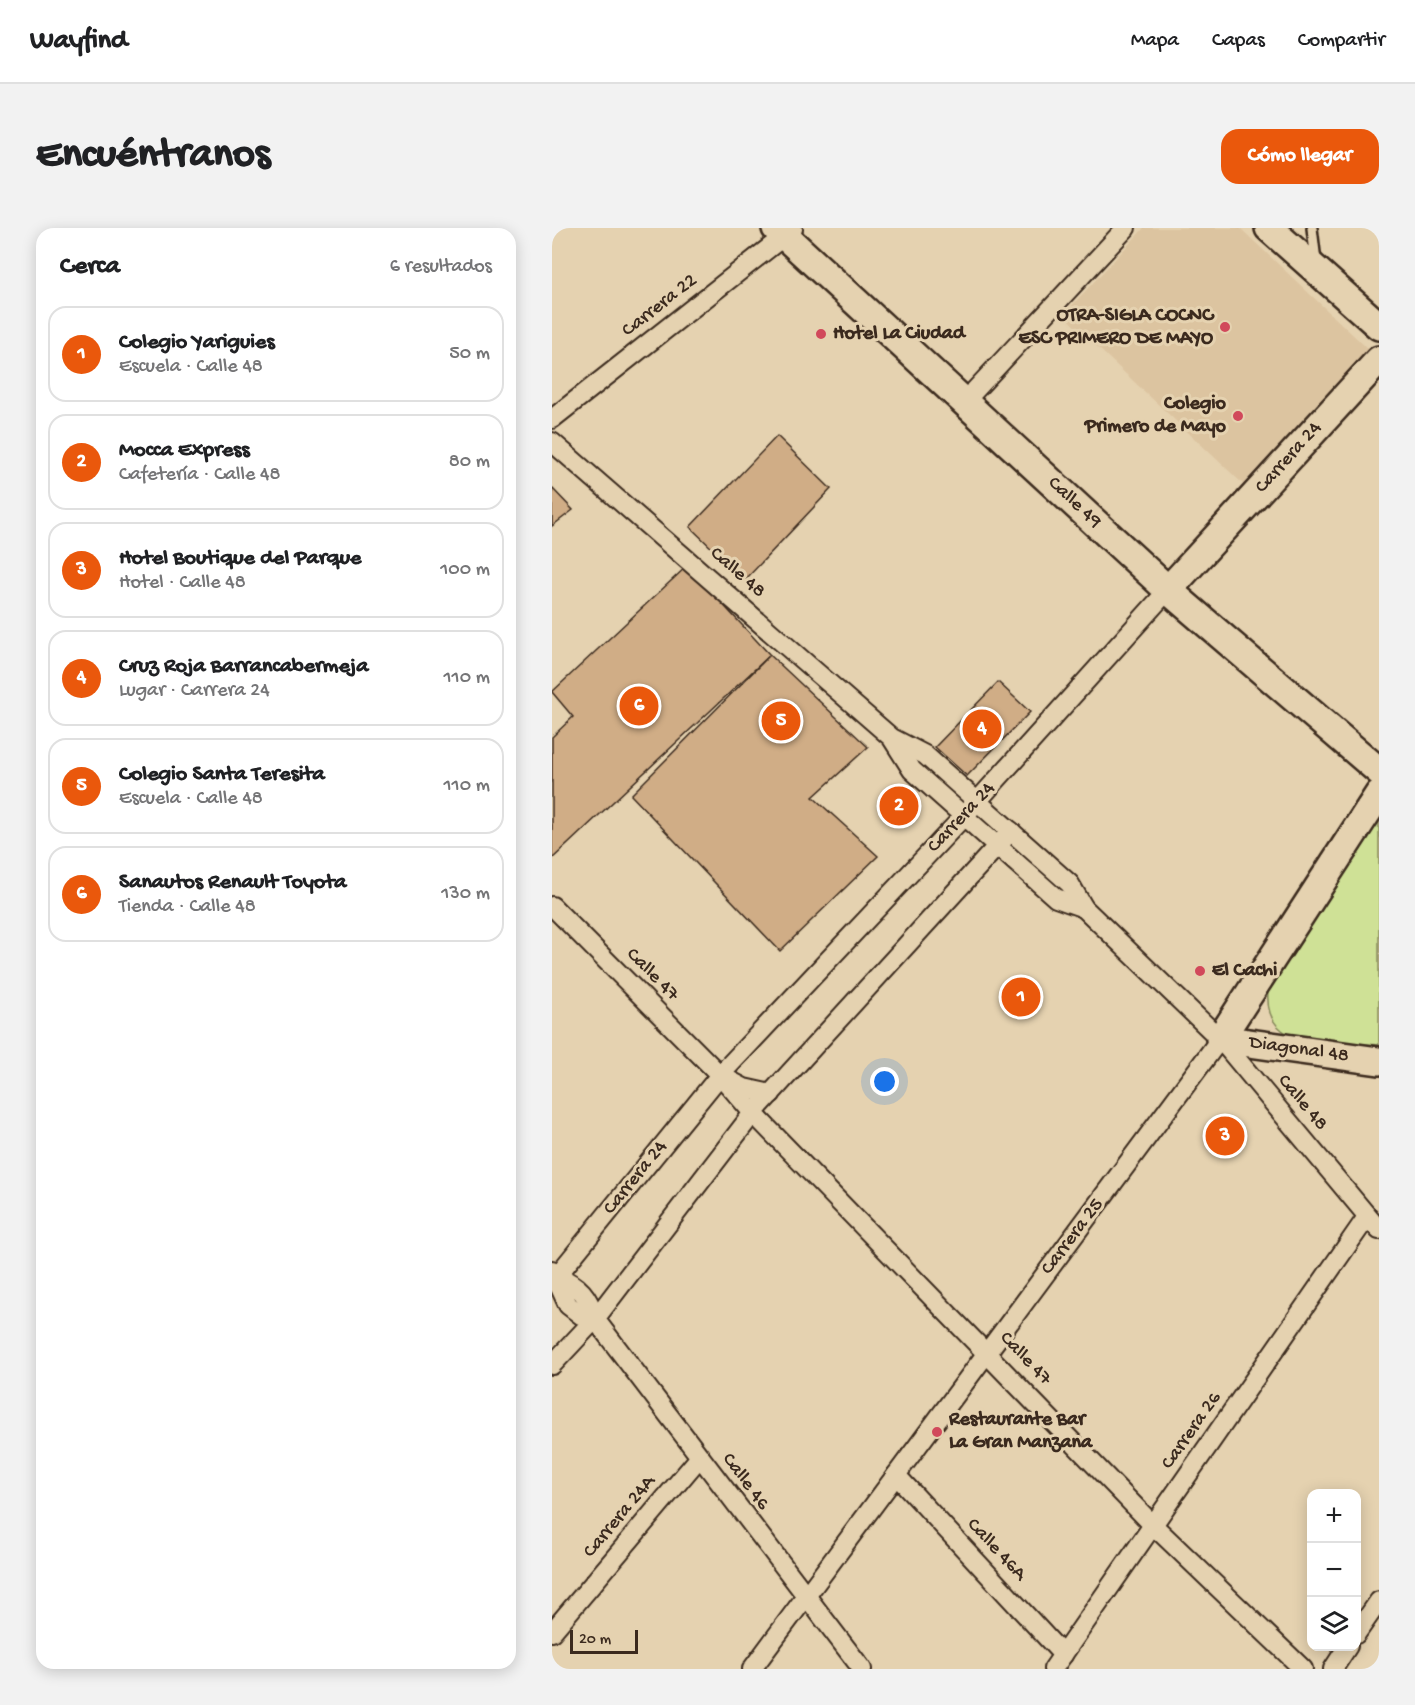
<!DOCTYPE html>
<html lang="es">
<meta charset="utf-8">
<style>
:root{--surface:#fff;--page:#f2f2f2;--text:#202124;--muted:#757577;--line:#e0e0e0;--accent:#ea580c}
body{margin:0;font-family:"Gochi Hand",sans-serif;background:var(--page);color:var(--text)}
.controls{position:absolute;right:18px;bottom:18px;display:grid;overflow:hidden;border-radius:12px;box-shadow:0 3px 15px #0003}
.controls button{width:54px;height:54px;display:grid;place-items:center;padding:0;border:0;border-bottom:2px solid var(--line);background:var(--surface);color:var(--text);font:30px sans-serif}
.scale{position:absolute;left:18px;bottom:15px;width:68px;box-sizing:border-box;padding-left:6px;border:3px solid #3b2a1e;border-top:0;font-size:16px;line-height:21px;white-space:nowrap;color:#3b2a1e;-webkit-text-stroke:4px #e5d2b0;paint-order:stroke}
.you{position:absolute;left:333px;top:854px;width:21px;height:21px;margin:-15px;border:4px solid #fff;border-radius:50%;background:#1a73e8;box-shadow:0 0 0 9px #1a73e833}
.badge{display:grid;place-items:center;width:39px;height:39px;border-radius:50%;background:var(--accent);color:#fff;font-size:20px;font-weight:700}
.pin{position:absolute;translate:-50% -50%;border:3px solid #fff;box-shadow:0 2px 6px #0006}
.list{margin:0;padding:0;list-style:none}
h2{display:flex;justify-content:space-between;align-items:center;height:78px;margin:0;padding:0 24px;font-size:26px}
h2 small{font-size:20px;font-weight:400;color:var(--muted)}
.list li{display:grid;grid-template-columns:39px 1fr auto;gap:18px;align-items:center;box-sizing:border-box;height:96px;margin:0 12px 12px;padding:0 12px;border:2px solid var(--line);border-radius:18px}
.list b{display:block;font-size:22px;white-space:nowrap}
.list p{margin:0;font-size:20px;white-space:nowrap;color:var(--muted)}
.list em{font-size:20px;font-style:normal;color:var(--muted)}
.icon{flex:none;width:33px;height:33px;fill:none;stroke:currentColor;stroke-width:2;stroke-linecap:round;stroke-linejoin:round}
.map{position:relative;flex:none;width:827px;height:1441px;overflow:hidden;border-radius:18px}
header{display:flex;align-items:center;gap:36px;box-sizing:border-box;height:84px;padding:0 30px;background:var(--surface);border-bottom:2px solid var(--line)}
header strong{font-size:28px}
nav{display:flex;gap:33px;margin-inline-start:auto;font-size:21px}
.intro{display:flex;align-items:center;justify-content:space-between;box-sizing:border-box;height:144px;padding:0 36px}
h1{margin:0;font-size:42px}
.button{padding:15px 27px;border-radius:18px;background:var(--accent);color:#fff;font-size:21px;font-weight:700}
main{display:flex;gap:36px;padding:0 36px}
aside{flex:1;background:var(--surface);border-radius:18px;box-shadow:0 3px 15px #0003}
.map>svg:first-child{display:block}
.built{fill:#dcc4a0}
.green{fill:#cfe196;stroke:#85865a;stroke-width:1.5}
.building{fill:#d0ad86;stroke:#3b2a1e;stroke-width:1.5}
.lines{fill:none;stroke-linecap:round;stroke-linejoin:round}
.lane-casing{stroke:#3b2a1e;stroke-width:14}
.street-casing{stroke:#3b2a1e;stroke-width:22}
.secondary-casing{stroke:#3b2a1e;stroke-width:32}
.lane{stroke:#e5d2b0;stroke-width:9}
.street{stroke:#e5d2b0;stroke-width:18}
.secondary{stroke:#e5d2b0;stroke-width:27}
.poi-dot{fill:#d1495b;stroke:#e5d2b0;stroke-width:2}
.labels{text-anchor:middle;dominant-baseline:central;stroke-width:6;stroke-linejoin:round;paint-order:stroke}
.street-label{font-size:20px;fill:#3b2a1e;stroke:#e5d2b0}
.poi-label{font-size:20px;font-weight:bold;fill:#3b2a1e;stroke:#e5d2b0;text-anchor:start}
</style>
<header>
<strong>Wayfind</strong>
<nav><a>Mapa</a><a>Capas</a><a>Compartir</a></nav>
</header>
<div class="intro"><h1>Encuéntranos</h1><a class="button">Cómo llegar</a></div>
<main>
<aside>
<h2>Cerca<small>6 resultados</small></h2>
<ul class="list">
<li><span class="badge">1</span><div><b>Colegio Yariguies</b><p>Escuela · Calle 48</p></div><em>50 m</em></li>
<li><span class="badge">2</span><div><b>Mocca Express</b><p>Cafetería · Calle 48</p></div><em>80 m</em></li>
<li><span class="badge">3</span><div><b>Hotel Boutique del Parque</b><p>Hotel · Calle 48</p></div><em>100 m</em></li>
<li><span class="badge">4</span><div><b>Cruz Roja Barrancabermeja</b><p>Lugar · Carrera 24</p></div><em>110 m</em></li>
<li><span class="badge">5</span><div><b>Colegio Santa Teresita</b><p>Escuela · Calle 48</p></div><em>110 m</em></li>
<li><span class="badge">6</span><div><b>Sanautos Renault Toyota</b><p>Tienda · Calle 48</p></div><em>130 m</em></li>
</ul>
</aside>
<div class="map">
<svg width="827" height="1441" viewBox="0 0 827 1441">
<rect width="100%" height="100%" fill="#e5d2b0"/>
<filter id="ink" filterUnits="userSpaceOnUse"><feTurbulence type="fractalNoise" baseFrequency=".0167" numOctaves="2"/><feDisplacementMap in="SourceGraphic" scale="12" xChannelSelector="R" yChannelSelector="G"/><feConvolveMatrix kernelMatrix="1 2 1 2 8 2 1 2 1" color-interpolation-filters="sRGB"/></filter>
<g filter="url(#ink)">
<path class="built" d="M592,0h96l128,121 -125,135 -180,-169z"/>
<path class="green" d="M827,589v228c-23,-2 -80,-1 -97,-15 -12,-9 -15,-24 -14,-38z"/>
<g class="building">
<path d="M225,208l54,53 -86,91 -55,-53z"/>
<path d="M0,260l21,22 -21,16z"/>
<path d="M135,338l83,89 -218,204v-122l21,-20 -21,-25z"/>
<path d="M218,427l98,92 -55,50 65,59 -98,95 -149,-156z"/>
<path d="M446,454l32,30 -63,64 -32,-29z"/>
</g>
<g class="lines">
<g class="lane-casing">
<path id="lane" d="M760,0l4,33"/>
</g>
<g class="street-casing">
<g id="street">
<path d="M413,173l161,-173"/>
<path d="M0,191l241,-190"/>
<path d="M0,214l340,296 33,17 145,129 14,24 136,131 159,191"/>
<path d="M341,512l19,30 144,128 28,10"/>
<path d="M0,678l168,169 33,38 401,413 149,143"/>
<path d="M175,851l17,9 27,6"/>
<path d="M0,1042l16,35 13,10 14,4"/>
<path d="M5,1048c22,9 32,20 38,43l267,350"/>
<path d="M0,1054l168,-207 244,-259 204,-226"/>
<path d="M0,1137l43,-46 158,-206 258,-282"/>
<path d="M344,1247l167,180"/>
<path d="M0,1404l147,-174"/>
<path d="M804,1406l23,-33"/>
<path d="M200,1441l468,-630"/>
<path d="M501,1441l314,-452"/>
<path d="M781,1441l15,-23"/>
</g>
</g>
<g class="secondary-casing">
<g id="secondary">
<path d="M224,0l392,362 211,181"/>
<path d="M717,0l110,98"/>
<path d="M616,362l211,-230"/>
<path d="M827,566l-159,245 159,22"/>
</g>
</g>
<use href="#lane" class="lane"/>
<use href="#street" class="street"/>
<use href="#secondary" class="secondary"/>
</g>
</g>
<g class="poi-dot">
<circle cx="673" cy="99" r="6"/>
<circle cx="269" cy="106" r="6"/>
<circle cx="686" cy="188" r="6"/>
<circle cx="648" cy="743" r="6"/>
<circle cx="385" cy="1204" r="6"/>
</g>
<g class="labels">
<g class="street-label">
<text transform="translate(108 78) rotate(-38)">Carrera 22</text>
<text transform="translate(737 230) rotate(-48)">Carrera 24</text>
<text transform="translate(522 275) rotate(43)">Calle 49</text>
<text transform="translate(185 345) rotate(41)">Calle 48</text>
<text transform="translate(410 590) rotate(-47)">Carrera 24</text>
<text transform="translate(100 747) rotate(45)">Calle 47</text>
<text transform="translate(747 822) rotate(8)">Diagonal 48</text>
<text transform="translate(750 875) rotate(50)">Calle 48</text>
<text transform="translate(84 950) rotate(-51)">Carrera 24</text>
<text transform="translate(521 1009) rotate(-53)">Carrera 25</text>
<text transform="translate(473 1131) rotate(46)">Calle 47</text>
<text transform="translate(640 1203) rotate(-55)">Carrera 26</text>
<text transform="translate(193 1254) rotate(53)">Calle 46</text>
<text transform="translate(68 1289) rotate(-50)">Carrera 24A</text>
<text transform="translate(444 1322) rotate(47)">Calle 46A</text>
</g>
<g class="poi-label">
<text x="661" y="88" text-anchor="end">OTRA-SIGLA COCNC<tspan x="661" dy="23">ESC PRIMERO DE MAYO</tspan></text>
<text x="281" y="106">Hotel La Ciudad</text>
<text x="674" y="176" text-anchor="end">Colegio<tspan x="674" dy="23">Primero de Mayo</tspan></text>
<text x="660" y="743">El Cachi</text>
<text x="397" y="1192">Restaurante Bar<tspan x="397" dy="23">La Gran Manzana</tspan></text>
</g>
</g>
</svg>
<div class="controls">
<button>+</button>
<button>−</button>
<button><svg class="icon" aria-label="layers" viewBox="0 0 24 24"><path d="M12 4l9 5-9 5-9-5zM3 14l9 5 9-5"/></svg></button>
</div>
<div class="scale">20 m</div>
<div class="you"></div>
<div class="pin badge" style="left:469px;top:769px">1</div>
<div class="pin badge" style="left:347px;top:578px">2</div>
<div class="pin badge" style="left:673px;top:908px">3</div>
<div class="pin badge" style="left:430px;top:501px">4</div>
<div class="pin badge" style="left:229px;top:493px">5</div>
<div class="pin badge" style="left:87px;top:478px">6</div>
</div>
</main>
